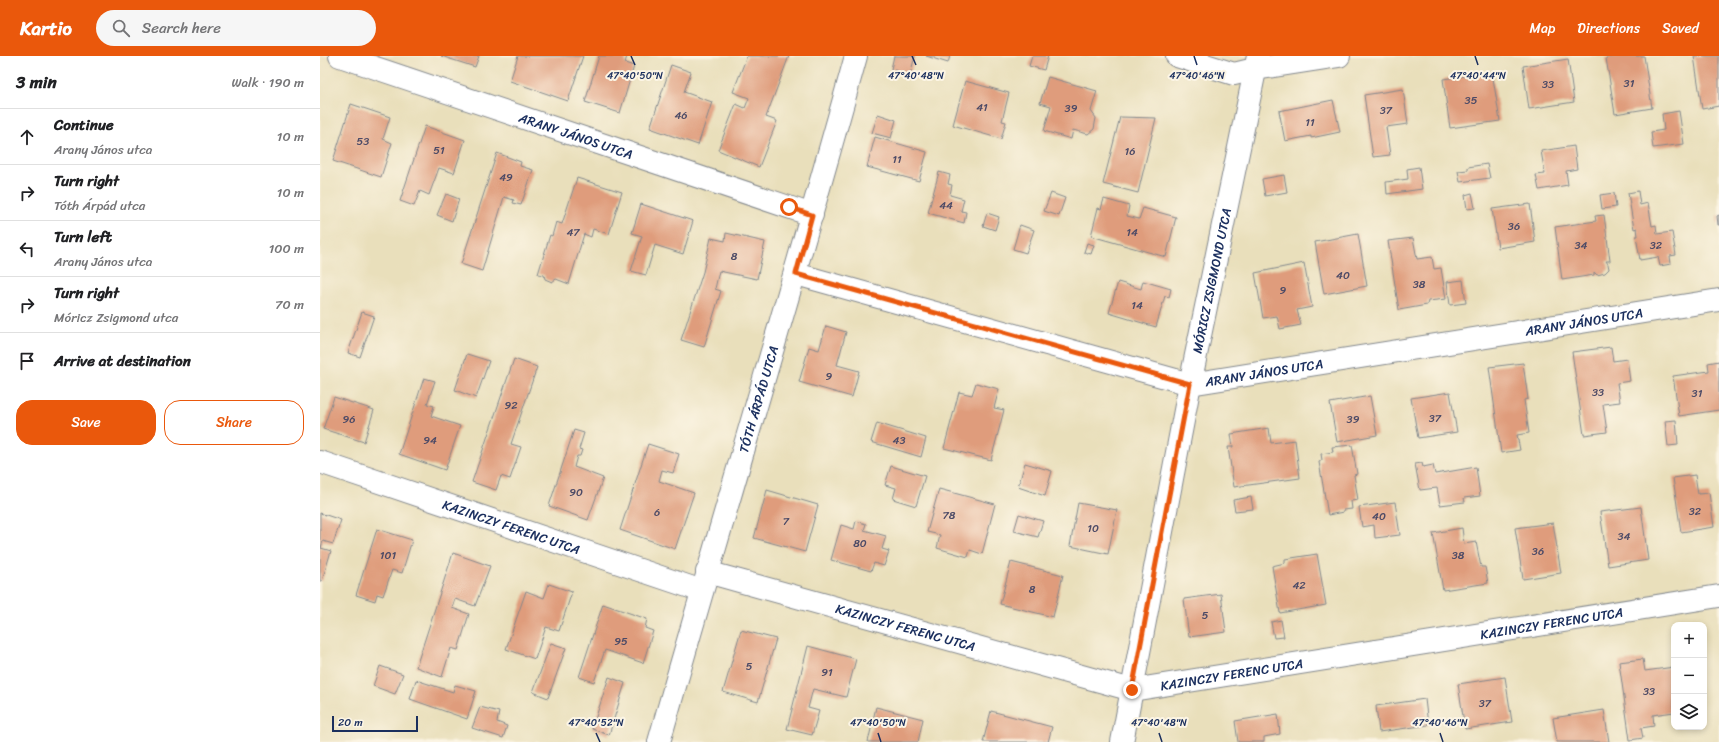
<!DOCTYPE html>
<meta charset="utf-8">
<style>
:root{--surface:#fff;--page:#f6f6f6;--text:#202124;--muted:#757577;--line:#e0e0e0;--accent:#ea580c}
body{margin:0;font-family:Sriracha,sans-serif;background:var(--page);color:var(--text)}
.controls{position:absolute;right:12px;bottom:12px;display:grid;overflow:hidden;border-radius:8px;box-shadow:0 2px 6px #0003}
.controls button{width:36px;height:36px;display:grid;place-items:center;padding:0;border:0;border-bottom:1px solid var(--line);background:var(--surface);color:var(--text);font:20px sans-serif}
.scale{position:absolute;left:12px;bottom:10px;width:86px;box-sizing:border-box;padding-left:4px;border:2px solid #1b2f5e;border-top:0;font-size:11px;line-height:14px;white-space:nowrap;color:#1b2f5e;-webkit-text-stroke:3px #fcf5e5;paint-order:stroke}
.stop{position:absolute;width:12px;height:12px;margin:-9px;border:3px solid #ea580c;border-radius:50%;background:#fff}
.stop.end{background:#ea580c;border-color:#fff;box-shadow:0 1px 4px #0008}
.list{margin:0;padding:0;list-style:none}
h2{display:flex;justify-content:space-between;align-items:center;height:52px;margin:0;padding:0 16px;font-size:17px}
h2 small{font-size:13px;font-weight:400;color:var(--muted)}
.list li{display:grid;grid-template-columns:26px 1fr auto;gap:12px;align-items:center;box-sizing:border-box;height:56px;padding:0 16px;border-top:1px solid var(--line)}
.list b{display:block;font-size:15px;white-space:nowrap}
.list p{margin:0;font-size:13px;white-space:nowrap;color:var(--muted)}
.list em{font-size:13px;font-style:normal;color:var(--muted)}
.actions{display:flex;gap:8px;padding:12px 16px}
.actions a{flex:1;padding:9px 0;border:1px solid var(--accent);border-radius:16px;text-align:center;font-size:14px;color:var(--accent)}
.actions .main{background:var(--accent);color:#fff}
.icon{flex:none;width:22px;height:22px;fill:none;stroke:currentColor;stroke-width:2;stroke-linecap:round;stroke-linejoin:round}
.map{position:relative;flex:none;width:1399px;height:686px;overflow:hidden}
header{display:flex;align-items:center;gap:24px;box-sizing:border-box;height:56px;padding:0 20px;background:var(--accent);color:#fff}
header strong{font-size:19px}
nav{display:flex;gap:22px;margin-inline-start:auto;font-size:14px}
.search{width:280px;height:36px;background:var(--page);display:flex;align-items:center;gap:10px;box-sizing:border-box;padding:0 14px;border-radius:22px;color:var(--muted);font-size:15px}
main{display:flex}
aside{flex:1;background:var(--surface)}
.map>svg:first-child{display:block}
.building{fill:#df9c7c}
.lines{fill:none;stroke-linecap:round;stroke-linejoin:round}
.minor-casing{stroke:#82878c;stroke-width:24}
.minor{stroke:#fff;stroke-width:22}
.route{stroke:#ea580c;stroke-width:5}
.ticks{fill:none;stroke:#1b2f5e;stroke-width:1.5}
.labels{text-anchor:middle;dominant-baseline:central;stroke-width:4;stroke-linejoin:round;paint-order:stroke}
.number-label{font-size:11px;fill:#4c4a66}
.street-label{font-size:13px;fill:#1b2f5e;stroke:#fcf5e5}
.ticks-label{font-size:10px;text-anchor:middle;fill:#1b2f5e;stroke:#fcf5e5;stroke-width:4;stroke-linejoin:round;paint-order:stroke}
</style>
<header>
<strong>Kartio</strong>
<div class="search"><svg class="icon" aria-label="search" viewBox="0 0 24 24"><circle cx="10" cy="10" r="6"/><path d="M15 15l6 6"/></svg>Search here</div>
<nav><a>Map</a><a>Directions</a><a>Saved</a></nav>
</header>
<main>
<aside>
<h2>3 min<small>Walk · 190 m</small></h2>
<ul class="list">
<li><svg class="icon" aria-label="ahead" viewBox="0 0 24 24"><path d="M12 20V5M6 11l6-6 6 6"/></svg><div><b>Continue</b><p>Arany János utca</p></div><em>10 m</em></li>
<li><svg class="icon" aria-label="right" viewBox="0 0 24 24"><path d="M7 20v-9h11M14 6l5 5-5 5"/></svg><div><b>Turn right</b><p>Tóth Árpád utca</p></div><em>10 m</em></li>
<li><svg class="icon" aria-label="left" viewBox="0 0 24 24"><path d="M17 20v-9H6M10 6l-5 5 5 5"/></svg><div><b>Turn left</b><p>Arany János utca</p></div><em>100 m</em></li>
<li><svg class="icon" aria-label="right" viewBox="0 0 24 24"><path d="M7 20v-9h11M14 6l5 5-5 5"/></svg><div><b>Turn right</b><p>Móricz Zsigmond utca</p></div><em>70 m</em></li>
<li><svg class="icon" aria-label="arrive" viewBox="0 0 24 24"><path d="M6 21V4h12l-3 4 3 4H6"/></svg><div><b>Arrive at destination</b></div></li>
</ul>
<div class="actions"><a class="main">Save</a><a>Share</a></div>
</aside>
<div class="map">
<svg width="1399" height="686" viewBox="0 0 1399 686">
<rect width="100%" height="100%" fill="#fcf5e5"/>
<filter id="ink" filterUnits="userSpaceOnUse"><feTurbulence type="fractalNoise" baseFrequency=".025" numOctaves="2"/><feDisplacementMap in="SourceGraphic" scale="8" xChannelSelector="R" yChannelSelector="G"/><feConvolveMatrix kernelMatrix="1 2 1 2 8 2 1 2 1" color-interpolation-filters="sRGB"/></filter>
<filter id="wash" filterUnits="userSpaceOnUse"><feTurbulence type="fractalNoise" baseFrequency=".012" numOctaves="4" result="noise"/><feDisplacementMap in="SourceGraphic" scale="16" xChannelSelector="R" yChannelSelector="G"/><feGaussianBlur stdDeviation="0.9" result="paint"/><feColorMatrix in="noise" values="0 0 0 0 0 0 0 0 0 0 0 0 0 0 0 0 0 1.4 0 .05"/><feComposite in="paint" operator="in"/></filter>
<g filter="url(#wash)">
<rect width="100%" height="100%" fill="#e9dfbb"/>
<g id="blocks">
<g class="building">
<path d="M121,0h38l-4,11z"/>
<path d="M198,0h65l-15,45 -58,-20z"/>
<path d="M279,0h28l-2,7 9,3 -14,47 -35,-11z"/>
<path d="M427,0h42l-23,61 11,4 -18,46 -41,-17 18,-46 9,4 4,-10 -16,-6z"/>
<path d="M574,0h21l-5,19 -19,-6z"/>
<path d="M606,0h24l-2,7z"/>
<path d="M712,0h16l-4,14 -15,-4z"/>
<path d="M1297,0h27l8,52 -37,6 -9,-56z"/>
<path d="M1374,0h25v50l-17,3z"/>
<path d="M1248,3l6,43 -45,7 -6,-43z"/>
<path d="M351,9l20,7 -7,20 28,10 -14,43 -48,-17z"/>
<path d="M1172,16l8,49 -50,7 -7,-49z"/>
<path d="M728,21l49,14 -6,20 5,7 -2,11 -6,5 -15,-4 -2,9 -27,-8 7,-25 -11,-3z"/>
<path d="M645,25l44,12 -7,28 4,1 -5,17 -48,-14z"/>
<path d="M1083,33l5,35 -22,3 4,28 -17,2 -9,-62z"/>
<path d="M1013,44l7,32 -29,6v-2l-26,5 -6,-30z"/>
<path d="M31,48l39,13 -7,22 9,4 -11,34 -48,-16z"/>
<path d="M1359,55l5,33 -31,4 -2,-16 13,-2 -2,-16z"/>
<path d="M558,58l18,6 -5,18 -19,-5z"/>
<path d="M800,61l36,1 -18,75 -35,-9z"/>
<path d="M105,70l40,14 -11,33 -15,-5 -10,27 -9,-4 -6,15 -14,-5z"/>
<path d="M555,81l52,15 -8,29 -52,-14z"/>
<path d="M1254,90l3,23 -11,2 2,14 -29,5 -3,-15 9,-1 -4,-23z"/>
<path d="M177,97l24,9 -1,4 13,4 -12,35 -8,-2 1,-3 -10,-3 -22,74 -21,-7z"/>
<path d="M1167,108l3,14 -30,4 -2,-11 10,-1v-3z"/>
<path d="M1099,111l3,22 -35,5 -1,-12 22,-3 -1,-10z"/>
<path d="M619,116l11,3 -2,9 4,1 -2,10 14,4 -3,12 5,1 -2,11 -36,-10z"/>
<path d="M964,119l3,17 -22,4 -3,-17z"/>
<path d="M257,122l45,14 -13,42 -16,-5 -2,8 -7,-3 -15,50 -13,-5 -4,3 -7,-3 -1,-4 -6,-1 12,-39 2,1 4,-14 6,2z"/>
<path d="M1318,135l2,14 8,-2 4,23 4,-1 1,9 15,-2 4,23 -6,1 1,8 -11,2 -2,-9 -18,3 -4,-24h2l-1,-8 -3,1 -6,-36z"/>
<path d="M731,137l14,5 -6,18 -15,-5z"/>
<path d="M1152,137l3,15 -8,1 -2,-14z"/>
<path d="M1294,137l2,14 -14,2 -2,-14z"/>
<path d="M126,138l13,5 -7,22 -15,-6z"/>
<path d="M784,143l25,7 -2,10 12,3 4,-11 33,9 -10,40 -75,-21 7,-28 3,1z"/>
<path d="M321,148l52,17 -10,33 -28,-9 -9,30 -15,-4 11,-35 -10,-3z"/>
<path d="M1210,148l5,38 -37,6 -6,-39z"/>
<path d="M667,157l12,4 -4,13 -12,-4z"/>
<path d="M1284,159l6,46h-4l2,3 1,5 -4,4 -8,2 -3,-3v3l-32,5 -7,-53 41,-6 -1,-5z"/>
<path d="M1399,159v10h-1l-1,-9z"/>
<path d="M700,169l14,5 -8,23 -13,-4z"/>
<path d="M406,177l39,9 -8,37 -38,-8 -4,18 6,2 -17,56 -23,-7 22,-68 8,-34 14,3z"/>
<path d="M1038,178l9,52 -43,8 -9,-52z"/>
<path d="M1093,182l4,21 15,-2 2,12 7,-1 5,31 -18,2 -1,4 -28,5 -11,-69z"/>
<path d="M767,187l7,2 -3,9 -7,-2z"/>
<path d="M984,207l8,44 -15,3 4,15 -21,4 -3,-13 -14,2 -8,-45z"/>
<path d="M1143,224l3,23 -16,2 -3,-23z"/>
<path d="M823,225l28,8 -2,8 -4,-1 -9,31 -47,-14 9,-31 23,7z"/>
<path d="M42,256l12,4 -14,41 -12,-4z"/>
<path d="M506,270l20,6 -9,33 22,6 -7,26 -53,-15 10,-35 10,3z"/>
<path d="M1291,291l2,14 14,-2 3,22 -13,2 3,19 -17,2 4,28 -23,3 -12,-83z"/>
<path d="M147,298l22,7 -13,37 -21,-8z"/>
<path d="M194,303l23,8 -26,77 10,3 -11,32 -9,-3 -5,14 -24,-8z"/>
<path d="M1399,305v49l-40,6 -6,-40 36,-5 -1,-8z"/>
<path d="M1203,307l5,36 -4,1 5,33 -12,2 3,15 -19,3 -12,-86z"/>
<path d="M104,322l11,3 -8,23 7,2 -3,10 29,10 -15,44 -46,-16z"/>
<path d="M656,327l23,6 -5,19 10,2 -13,50 -47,-12 15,-56 13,3z"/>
<path d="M1130,336l7,40 -39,6 -7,-40z"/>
<path d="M1050,340l7,39 -40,7 -7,-39z"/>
<path d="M14,341l40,13 -10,32 -41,-13z"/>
<path d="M1356,364l2,25 -10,1 -3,-25z"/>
<path d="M557,367l49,15 -5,19 -50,-15z"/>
<path d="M949,372l2,15 24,-3 5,38 -66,9 -6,-40h5l-2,-13z"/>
<path d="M254,374l10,3 -5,16 3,1 -2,6h-3l-3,11 29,11 -15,42 -39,-14z"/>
<path d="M328,388l31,10 -6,19 -11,-3 -3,11 35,12 -19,56 -55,-19z"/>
<path d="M1032,389l5,29 -3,1 4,25 -7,1 1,8 -9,1v2l-15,3 -9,-53 3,-2 -1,-6 12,-2 -1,-5z"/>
<path d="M705,407l27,8 -7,25 -27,-9z"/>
<path d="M1102,407l1,4 10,-2 2,9 41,-7 4,29 -16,2 1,4 -25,3 -3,-17 -17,2 -5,-26z"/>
<path d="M571,410l34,10 -9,30 -23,-7 3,-11 -11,-3z"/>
<path d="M1375,419l3,19 11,-1 5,34 -33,5 -8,-54z"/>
<path d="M619,433l56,15 -13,50 -12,-4 -2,7 -31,-9 3,-13 -13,-3z"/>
<path d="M447,434l51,15 -13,47 -51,-14z"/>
<path d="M931,441l2,12 -18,2 -2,-11z"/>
<path d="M1075,446l5,33 -25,3 -1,-13 -12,2 -3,-20z"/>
<path d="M758,447l39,7 -9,44 -38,-8z"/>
<path d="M1321,451l7,53 -40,6 -8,-54z"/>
<path d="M0,457l21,7 -8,24 -10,-3 -2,7 10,3 -9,30h-2z"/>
<path d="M699,458l24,7 -5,16 -24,-6z"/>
<path d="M536,465l10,3 -2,6 22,6 -4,13 7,2 -5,15 -10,-3 -3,8 -40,-11 10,-35 13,4z"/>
<path d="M1233,467l8,50 -38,6 -8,-51z"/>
<path d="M1142,472l2,16 12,-2 5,25h4l3,16 -45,7 -10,-57z"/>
<path d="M57,473l35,11 -10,33 -10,-3 -9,26 -6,-2 -2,7 -19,-6z"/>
<path d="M133,497l37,13 -15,40 -20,-7 -3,9 17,6 -11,36 -7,-2 -9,29 -26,-10z"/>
<path d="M997,498l9,51 -46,8 -8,-47 13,-3v-4z"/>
<path d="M691,506l52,13 -10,42 -53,-13z"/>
<path d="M229,528l23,8 -13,39 -13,-4 -11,32 -29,-10 20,-58 18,7z"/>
<path d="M901,538l5,38 -37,5 -5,-38z"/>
<path d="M283,548l44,15 -2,9 8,3 -10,32 -38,-13 -11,32 -15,-5z"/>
<path d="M961,564l3,17 -10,1 -3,-16z"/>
<path d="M421,574l35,9 -18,63 -35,-10z"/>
<path d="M231,587l15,5 -18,50 -15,-6z"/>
<path d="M488,590l48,13 -10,38 -33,-8 -5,19 11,3 -7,24 -25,-6z"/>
<path d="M1323,603l2,12 29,-4v45l-21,3 1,11 -13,2 2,10 -13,2 -11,-78z"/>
<path d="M60,610l23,8 -8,20 -22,-8z"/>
<path d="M289,621l16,6 -16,52 -17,-6z"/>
<path d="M1185,621l7,45 -47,7 -7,-45z"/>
<path d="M96,624l37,12 2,-7 21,6 -9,28 -57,-20z"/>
<path d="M1105,643l3,26 -49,7 -3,-26z"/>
<path d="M160,651l19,5 -2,10 10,4 -4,12 -31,-10z"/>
<path d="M556,651l47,12 -5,23h-50z"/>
<path d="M1284,654l5,32h-52l-4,-24z"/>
<path d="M671,655l61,16 -4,15h-65z"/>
<path d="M958,658l2,20 -16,3v5h-26l-3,-21z"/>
</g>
</g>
</g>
<g filter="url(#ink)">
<use href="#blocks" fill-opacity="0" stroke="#82878c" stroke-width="1"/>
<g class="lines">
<g class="minor-casing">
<g id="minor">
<path id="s1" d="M20,0l472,159"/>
<path d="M857,0l57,18 21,-5 84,-13"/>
<path id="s2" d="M476,218l394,110 529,-84"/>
<path id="s3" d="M0,406l382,129"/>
<path id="s4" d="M387,516l425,118 587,-94"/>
<path id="s5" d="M339,686c65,-229 134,-457 197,-686"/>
<path id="s6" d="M802,686l68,-358 68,-328"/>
</g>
</g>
<use href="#minor" class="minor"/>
</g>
</g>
<g class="lines" filter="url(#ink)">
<path class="route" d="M469,151l23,8 -16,59 394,110 -58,306"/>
</g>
<path class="ticks" d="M311,0l4,9M592,0l4,9M874,0l3,9M1155,0l3,9M276,677l4,9M558,677l3,9M839,677l3,9M1120,677l3,9"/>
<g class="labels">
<g class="number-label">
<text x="1309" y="27">31</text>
<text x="1228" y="28">33</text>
<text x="1151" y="44">35</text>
<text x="662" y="51">41</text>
<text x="751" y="52">39</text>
<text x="1066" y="54">37</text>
<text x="361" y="59">46</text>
<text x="990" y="66">11</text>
<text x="43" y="85">53</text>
<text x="119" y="94">51</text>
<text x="810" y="95">16</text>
<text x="577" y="103">11</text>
<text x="186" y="121">49</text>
<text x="626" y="149">44</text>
<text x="1194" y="170">36</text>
<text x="253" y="176">47</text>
<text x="812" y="176">14</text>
<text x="1261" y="189">34</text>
<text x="1336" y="189">32</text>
<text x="414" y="200">8</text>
<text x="1023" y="219">40</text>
<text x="1099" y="228">38</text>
<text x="963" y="234">9</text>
<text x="817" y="249">14</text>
<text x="509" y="320">9</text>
<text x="1278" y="336">33</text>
<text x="1377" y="337">31</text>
<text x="191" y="349">92</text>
<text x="1115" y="362">37</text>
<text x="29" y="363">96</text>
<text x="1033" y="363">39</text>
<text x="110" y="384">94</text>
<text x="579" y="384">43</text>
<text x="256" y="436">90</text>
<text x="1375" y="455">32</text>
<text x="337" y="456">6</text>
<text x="629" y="459">78</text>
<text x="1059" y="460">40</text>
<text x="466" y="465">7</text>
<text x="773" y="472">10</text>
<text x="1304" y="480">34</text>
<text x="540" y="487">80</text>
<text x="1218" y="495">36</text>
<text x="68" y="499">101</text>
<text x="1138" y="499">38</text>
<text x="979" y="529">42</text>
<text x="712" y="533">8</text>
<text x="885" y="559">5</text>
<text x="301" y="585">95</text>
<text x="429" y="610">5</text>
<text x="507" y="616">91</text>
<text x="1329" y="635">33</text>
<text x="1165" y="647">37</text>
</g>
<g class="street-label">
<text stroke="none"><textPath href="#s1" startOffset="249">ARANY JÁNOS UTCA</textPath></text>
<text stroke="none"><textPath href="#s6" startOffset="470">MÓRICZ ZSIGMOND UTCA</textPath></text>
<text stroke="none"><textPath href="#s2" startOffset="808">ARANY JÁNOS UTCA</textPath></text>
<text stroke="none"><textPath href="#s2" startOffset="484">ARANY JÁNOS UTCA</textPath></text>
<text stroke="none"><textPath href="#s5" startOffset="357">TÓTH ÁRPÁD UTCA</textPath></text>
<text stroke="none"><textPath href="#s3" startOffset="202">KAZINCZY FERENC UTCA</textPath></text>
<text stroke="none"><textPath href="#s4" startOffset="866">KAZINCZY FERENC UTCA</textPath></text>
<text stroke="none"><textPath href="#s4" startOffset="206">KAZINCZY FERENC UTCA</textPath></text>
<text stroke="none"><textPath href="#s4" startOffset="542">KAZINCZY FERENC UTCA</textPath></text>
</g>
</g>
<g class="ticks-label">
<text x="315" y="23">47°40'50"N</text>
<text x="596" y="23">47°40'48"N</text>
<text x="877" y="23">47°40'46"N</text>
<text x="1158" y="23">47°40'44"N</text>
<text x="276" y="670">47°40'52"N</text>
<text x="558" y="670">47°40'50"N</text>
<text x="839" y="670">47°40'48"N</text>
<text x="1120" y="670">47°40'46"N</text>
</g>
</svg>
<div class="controls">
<button>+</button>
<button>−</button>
<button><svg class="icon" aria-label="layers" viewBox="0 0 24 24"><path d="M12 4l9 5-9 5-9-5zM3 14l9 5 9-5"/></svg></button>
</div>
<div class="scale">20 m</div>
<div class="stop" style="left:469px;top:151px"></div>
<div class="stop end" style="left:812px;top:634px"></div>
</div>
</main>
